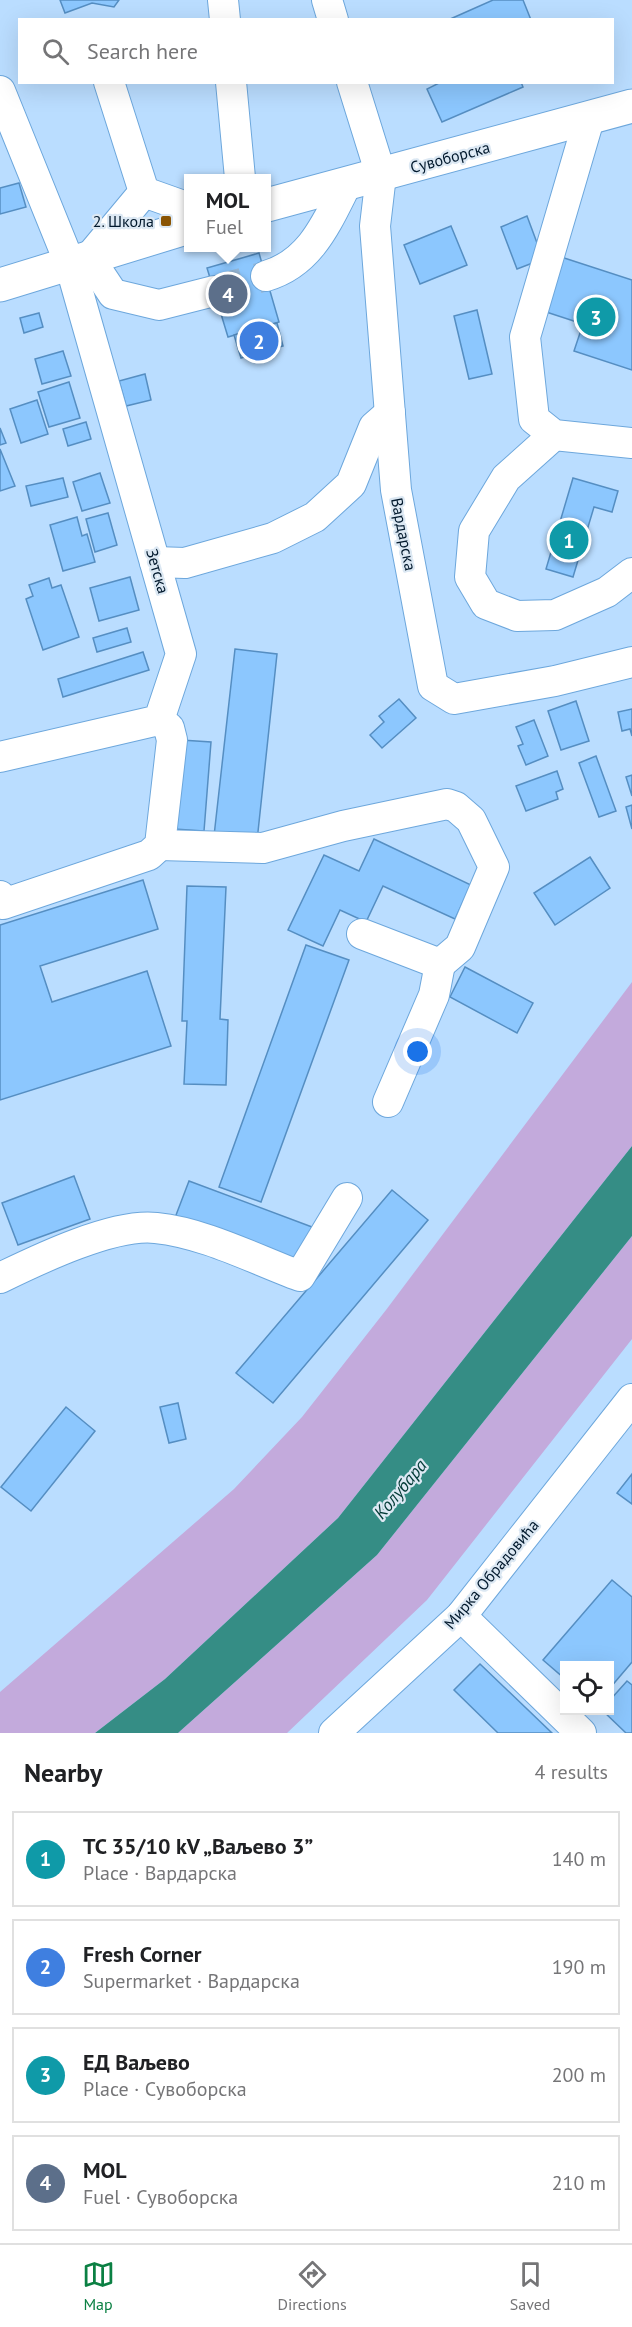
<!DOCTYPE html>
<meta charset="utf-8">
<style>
:root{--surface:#fff;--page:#f6f6f6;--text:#202124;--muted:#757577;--line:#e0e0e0;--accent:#0b8043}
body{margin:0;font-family:"PT Sans",sans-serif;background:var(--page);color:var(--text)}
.controls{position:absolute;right:18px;bottom:18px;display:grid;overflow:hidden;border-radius:0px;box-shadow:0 6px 24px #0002}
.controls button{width:54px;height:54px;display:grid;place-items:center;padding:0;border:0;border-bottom:2px solid var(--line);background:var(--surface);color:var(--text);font:30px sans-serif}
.you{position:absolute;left:418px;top:1052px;width:21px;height:21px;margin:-15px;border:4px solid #fff;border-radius:50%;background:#1a73e8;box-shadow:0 0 0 9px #1a73e833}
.badge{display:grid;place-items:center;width:39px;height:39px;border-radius:50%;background:var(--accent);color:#fff;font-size:20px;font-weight:700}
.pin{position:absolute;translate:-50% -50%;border:3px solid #fff;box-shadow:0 2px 6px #0006}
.popup{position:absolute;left:184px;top:174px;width:87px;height:78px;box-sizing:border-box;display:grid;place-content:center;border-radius:0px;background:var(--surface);filter:drop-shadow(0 2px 4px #0005);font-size:20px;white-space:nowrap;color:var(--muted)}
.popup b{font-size:22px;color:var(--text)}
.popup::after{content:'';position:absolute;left:50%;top:100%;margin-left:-12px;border:12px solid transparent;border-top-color:var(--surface)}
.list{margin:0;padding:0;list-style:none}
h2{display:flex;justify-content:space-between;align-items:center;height:78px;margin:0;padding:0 24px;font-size:26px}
h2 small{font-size:20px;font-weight:400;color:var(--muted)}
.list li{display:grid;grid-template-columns:39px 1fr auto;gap:18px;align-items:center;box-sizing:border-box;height:96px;margin:0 12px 12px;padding:0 12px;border:2px solid var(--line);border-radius:0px}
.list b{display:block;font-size:22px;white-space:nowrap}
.list p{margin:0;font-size:20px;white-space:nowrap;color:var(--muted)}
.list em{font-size:20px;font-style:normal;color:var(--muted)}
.icon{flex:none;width:33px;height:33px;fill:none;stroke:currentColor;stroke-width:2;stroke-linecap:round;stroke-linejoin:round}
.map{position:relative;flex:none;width:632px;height:1733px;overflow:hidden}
.search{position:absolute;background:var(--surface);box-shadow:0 6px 24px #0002;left:18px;right:18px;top:18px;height:66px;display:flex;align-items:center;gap:15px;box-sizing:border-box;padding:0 21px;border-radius:0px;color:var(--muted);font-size:22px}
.sheet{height:510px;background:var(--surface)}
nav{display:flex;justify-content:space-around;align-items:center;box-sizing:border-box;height:84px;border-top:2px solid var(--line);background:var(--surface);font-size:16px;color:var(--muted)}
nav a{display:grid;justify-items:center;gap:3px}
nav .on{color:var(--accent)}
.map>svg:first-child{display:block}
.green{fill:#c3aadc}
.water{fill:#358d85}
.building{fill:#8cc7fe;stroke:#558ec2;stroke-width:1.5}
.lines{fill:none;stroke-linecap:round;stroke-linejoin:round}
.minor-tunnel{stroke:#95b6d5;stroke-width:30;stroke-dasharray:30 15;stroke-linecap:butt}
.minor-casing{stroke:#6da7dc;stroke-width:32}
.major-casing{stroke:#6da7dc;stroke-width:35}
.minor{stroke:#fff;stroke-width:30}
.major{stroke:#fff;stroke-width:33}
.poi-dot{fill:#8a5403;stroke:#dce8f3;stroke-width:2}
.labels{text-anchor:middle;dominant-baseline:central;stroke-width:4.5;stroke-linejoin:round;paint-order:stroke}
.street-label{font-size:16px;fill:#02192d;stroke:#dce8f3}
.poi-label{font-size:16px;fill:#02192d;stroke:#dce8f3;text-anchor:end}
.water-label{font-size:18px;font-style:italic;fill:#033b37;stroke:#dce8f3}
</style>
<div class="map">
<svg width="632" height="1733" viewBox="0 0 632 1733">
<rect width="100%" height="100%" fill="#baddff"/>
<g class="green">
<path d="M632,982v164l-294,372 -173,161 -70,54h-95v-41l234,-203 68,-72 84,-107z"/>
<path d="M632,1236v103l-205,261 -140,133h-109l199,-178z"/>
</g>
<path class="water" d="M632,1146v90l-255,319 -199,178h-83l70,-54 173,-161z"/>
<g class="building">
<path d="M60,0h59l-5,7 -22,-4 -27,10z"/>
<path d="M493,0h30l8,20h-83z"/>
<path d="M441,82h80l2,5 -81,35 -15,-33z"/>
<path d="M19,183l7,24 -26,7v-26z"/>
<path d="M527,216l16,43 -26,10 -16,-42z"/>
<path d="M451,226l16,39 -47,19 -16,-39z"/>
<path d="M259,253l20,69 -51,15 -21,-69z"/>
<path d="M555,255l77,25v90l-58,-19 9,-27 -46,-15z"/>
<path d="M477,310l15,64 -23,5 -15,-63z"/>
<path d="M39,313l4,14 -19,6 -4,-15z"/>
<path d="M277,323l6,23 -42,12 -7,-23z"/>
<path d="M63,351l8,25 -29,8 -7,-25z"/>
<path d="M145,374l6,26 -25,6 -7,-25z"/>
<path d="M69,382l11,36 -31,9 -11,-35z"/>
<path d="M37,400l11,34 -27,9 -11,-34z"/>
<path d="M86,422l5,17 -23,7 -5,-17z"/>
<path d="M0,428l6,15 -6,2z"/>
<path d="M0,449l15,37 -15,5z"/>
<path d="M100,473l10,30 -28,8 -9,-29z"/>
<path d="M63,478l5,19 -37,9 -5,-20z"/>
<path d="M573,478l45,13 -6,21 -18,-5 -21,70 -27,-8z"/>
<path d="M108,513l9,32 -22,7 -9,-33z"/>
<path d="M77,517l5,19 5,-2 8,28 -32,9 -13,-46z"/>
<path d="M130,577l9,33 -40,11 -9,-33z"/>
<path d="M49,578l3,10 9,-3 18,52 -36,13 -17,-51 7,-3 -4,-11z"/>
<path d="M127,628l4,14 -34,10 -4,-14z"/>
<path d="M235,649l42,5 -20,187 -43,-5z"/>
<path d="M143,652l6,18 -86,27 -5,-18z"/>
<path d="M399,699l17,19 -34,30 -12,-13 14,-13 -5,-6z"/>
<path d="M576,701l13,40 -28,9 -13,-39z"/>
<path d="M632,709v27l-2,-7 -8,2 -4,-19z"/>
<path d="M534,720l14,36 -22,9 -8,-19 5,-2 -7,-17z"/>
<path d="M181,740l30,2 -7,89 -30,-2z"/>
<path d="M596,756l20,55 -17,6 -20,-54z"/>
<path d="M557,771l6,18 -7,3 2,7 -32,12 -10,-25z"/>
<path d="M632,775v21l-6,-19z"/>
<path d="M632,805v24l-6,-22z"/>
<path d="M374,839l97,46 -16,34 -72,-33 -17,36 -26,-12 -17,36 -35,-16 36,-75 35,16z"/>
<path d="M590,857l20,31 -55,37 -21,-32z"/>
<path d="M143,880l15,49 -118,37 12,36 95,-31 24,75 -171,54v-175z"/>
<path d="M187,886l39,1 -6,132 8,1 -2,65 -42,-1 3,-63h-5z"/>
<path d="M306,945l43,15 -88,242 -42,-15z"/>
<path d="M465,967l68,36 -16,30 -67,-36z"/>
<path d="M74,1176l16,43 -72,26 -16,-42z"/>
<path d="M189,1181l123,46 -16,42 -123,-46z"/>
<path d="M392,1190l36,30 -155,183 -37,-30z"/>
<path d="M178,1403l8,36 -17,4 -9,-36z"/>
<path d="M66,1407l29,24 -64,80 -30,-24z"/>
<path d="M632,1474v30l-15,-11z"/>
<path d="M612,1580l20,17v65l-22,26v-22h-46v12l-21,-18z"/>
<path d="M480,1664l72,69h-54l-44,-43z"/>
<path d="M627,1681l5,4v48h-6l-24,-23h8v-10z"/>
</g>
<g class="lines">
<path class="minor-tunnel" d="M214,291l52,-15"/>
<g class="minor-casing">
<g id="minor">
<path d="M223,0l2,20"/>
<path d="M327,0l6,20"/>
<path d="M109,82l35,110 45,16"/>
<path d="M231,82l9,96"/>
<path d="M352,82l29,93 -6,51 21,264 37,196 21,13 101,-18 77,-19"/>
<path d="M0,91l70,173 111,390 -22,66 -159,37"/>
<path d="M589,119l-64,218 9,82 20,16 78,8"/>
<path d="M144,192l-55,66 24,36 46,11 55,-14"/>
<path d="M266,276c45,-13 61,-54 81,-93"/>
<path d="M554,435l-48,43 -32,53 -4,46 16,27 31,12 38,-1 52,-23 25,-19"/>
<path d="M155,562l30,1 88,-25 42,-21 36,-33 23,-57 16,-14"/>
<path d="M160,845l103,3 80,-22 104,-22 9,3 15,13 23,47 -34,80 -20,17 -78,-30"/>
<path d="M0,896l3,8 146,-49 11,-10 12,-105 -3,-12 -10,-8"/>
<path d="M388,1102l46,-107 6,-31"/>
<path d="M0,1278c39,-19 114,-55 156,-50 49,5 98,31 144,48l47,-78"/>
<path d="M461,1616l120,117"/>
<path d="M334,1733l127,-117 171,-217"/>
</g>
</g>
<g class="major-casing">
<g id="major">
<path d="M267,205l365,-99"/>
<path d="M0,285l189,-58"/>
</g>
</g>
<use href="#minor" class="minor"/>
<use href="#major" class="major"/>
</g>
<rect class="poi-dot" x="160" y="215" width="12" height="12" rx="3"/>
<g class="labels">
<g class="street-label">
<text transform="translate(450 157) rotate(-15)">Сувоборска</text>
<text transform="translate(404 534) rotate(79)">Вардарска</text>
<text transform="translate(158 571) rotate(74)">Зетска</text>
<text transform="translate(491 1574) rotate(-50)">Мирка Обрадовића</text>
</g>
<g class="poi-label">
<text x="154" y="221">2. Школа</text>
</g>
<g class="water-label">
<text transform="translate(400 1489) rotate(-50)">Колубара</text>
</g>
</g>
</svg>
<div class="controls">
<button><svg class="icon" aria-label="locate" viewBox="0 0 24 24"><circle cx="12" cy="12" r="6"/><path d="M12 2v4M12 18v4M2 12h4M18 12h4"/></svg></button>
</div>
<div class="you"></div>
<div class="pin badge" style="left:569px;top:540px;background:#0f9aa8">1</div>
<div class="pin badge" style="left:259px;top:341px;background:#3f7fe0">2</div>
<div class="pin badge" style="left:596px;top:317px;background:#0f9aa8">3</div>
<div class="pin badge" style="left:228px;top:294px;background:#5c6f8a">4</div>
<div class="popup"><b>MOL</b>Fuel</div>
<div class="search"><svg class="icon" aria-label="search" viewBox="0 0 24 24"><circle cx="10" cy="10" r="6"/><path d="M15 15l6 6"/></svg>Search here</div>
</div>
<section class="sheet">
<h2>Nearby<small>4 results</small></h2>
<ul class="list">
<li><span class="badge" style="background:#0f9aa8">1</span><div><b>ТС 35/10 kV „Ваљево 3”</b><p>Place · Вардарска</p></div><em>140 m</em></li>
<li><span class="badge" style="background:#3f7fe0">2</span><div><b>Fresh Corner</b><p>Supermarket · Вардарска</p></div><em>190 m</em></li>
<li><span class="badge" style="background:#0f9aa8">3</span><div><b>ЕД Ваљево</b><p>Place · Сувоборска</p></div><em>200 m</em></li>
<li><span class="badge" style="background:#5c6f8a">4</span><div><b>MOL</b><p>Fuel · Сувоборска</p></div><em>210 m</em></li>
</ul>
</section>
<nav>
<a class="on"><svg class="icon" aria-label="map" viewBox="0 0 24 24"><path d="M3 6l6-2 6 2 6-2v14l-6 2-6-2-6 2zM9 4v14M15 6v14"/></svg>Map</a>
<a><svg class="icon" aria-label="directions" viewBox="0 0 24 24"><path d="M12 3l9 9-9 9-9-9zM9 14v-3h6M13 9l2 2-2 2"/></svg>Directions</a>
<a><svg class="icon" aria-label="saved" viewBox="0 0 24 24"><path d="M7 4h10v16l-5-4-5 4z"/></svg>Saved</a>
</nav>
